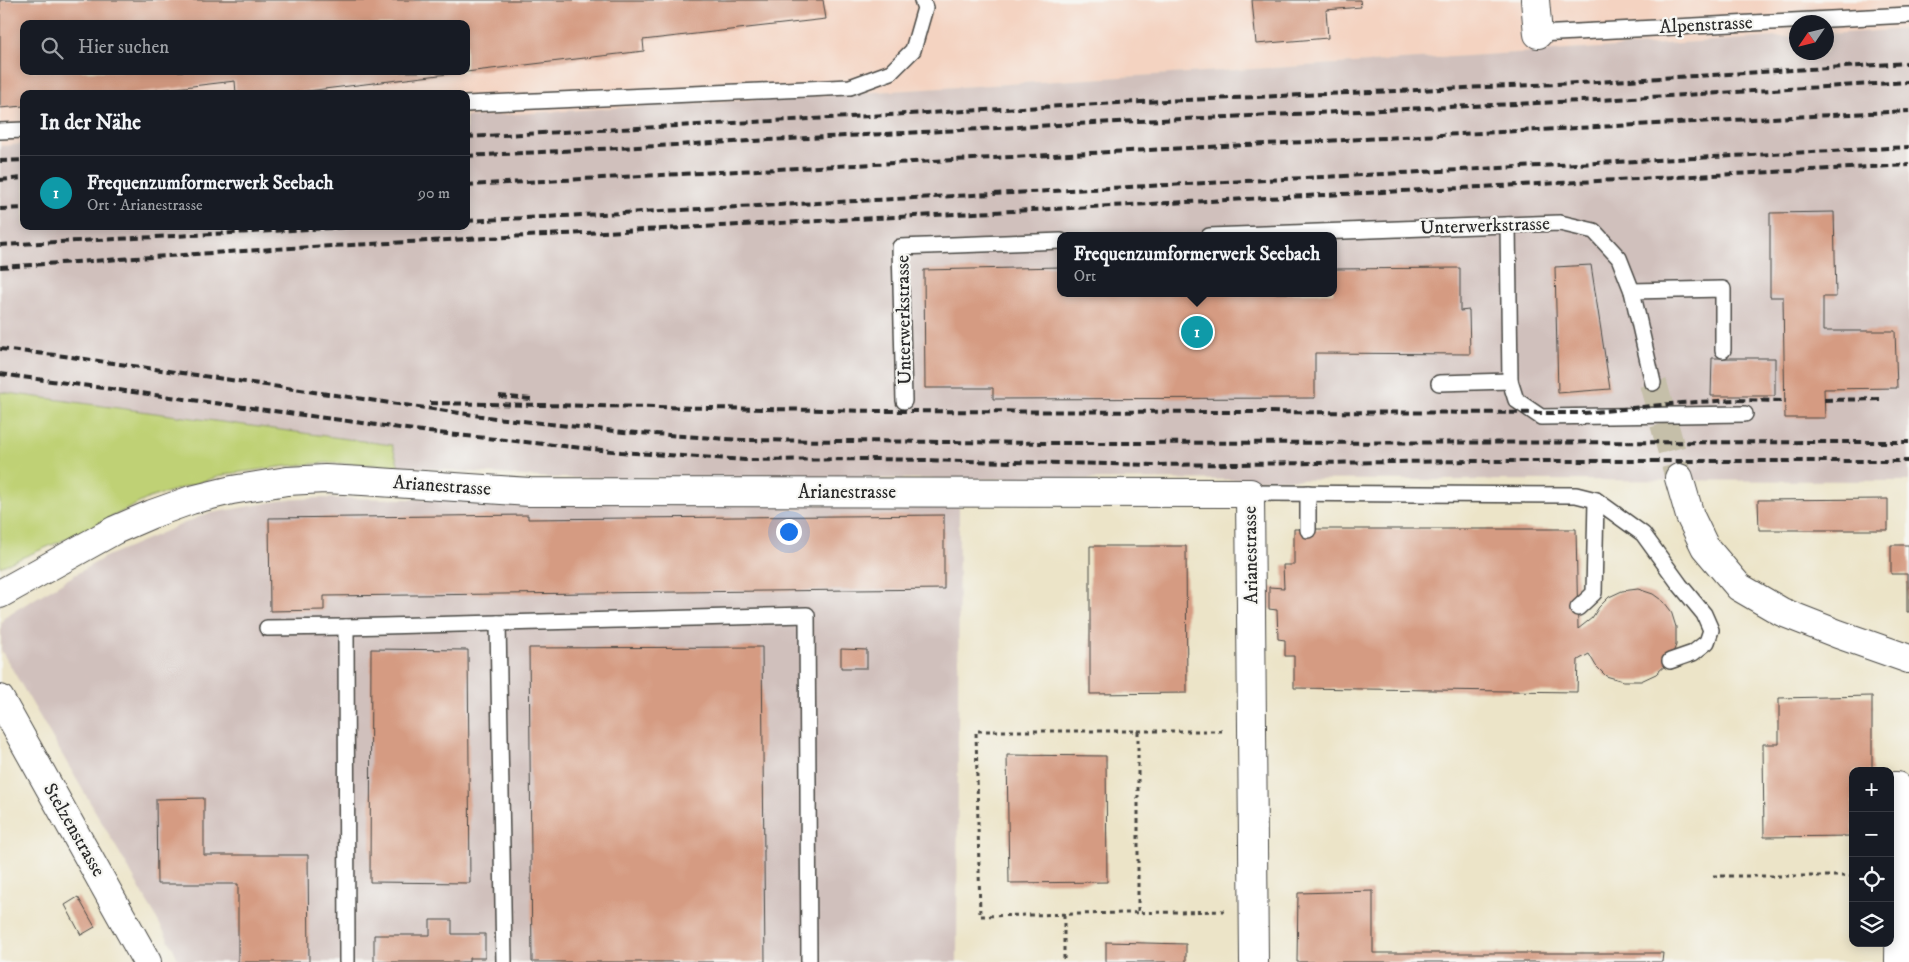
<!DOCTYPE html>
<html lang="de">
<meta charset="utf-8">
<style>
:root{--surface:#171b24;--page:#242831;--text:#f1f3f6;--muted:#9ea1a6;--line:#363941;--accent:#1f6fb2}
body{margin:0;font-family:"IM FELL DW Pica",serif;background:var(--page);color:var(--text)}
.controls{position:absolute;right:15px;bottom:15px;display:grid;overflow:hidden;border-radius:10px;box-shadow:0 2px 12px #0003}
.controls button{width:45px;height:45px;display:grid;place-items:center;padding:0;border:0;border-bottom:1px solid var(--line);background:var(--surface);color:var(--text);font:25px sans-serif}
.compass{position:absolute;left:1789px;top:15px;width:45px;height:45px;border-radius:50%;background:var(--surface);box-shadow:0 2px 12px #0003;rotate:235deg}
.you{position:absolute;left:788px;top:531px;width:18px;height:18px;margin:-12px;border:4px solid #fff;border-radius:50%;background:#1a73e8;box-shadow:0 0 0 8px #1a73e833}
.badge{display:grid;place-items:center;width:32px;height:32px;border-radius:50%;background:var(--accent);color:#fff;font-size:16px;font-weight:700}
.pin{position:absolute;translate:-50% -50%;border:2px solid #fff;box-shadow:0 1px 5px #0006}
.popup{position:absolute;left:1057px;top:232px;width:280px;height:65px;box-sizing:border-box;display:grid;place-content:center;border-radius:10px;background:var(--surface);filter:drop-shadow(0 1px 4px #0005);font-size:16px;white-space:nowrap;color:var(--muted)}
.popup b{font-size:19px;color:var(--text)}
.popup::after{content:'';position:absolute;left:50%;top:100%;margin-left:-10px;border:10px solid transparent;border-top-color:var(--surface)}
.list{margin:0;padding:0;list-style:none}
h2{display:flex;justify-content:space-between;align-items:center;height:65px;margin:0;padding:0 20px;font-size:21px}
h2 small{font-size:16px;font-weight:400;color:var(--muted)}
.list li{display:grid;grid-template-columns:32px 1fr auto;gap:15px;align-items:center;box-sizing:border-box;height:75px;padding:0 20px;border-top:1px solid var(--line)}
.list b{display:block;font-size:19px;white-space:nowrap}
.list p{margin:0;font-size:16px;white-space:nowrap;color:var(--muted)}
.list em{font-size:16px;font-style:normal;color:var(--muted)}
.icon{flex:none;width:28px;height:28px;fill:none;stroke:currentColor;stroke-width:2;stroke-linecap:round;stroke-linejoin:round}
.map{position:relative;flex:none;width:1909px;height:962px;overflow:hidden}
.search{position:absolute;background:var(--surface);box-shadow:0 2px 12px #0003;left:20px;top:20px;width:450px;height:55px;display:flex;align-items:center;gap:12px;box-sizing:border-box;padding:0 18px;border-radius:10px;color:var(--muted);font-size:19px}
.panel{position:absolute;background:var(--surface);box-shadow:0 2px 12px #0003;left:20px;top:90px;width:450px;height:140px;border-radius:10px}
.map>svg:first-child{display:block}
.built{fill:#f4d3c1;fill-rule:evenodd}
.industrial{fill:#d0c0bc;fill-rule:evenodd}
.green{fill:#bfd174;stroke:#757e50}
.building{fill:#d59b82}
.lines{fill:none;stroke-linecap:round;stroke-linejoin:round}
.street-tunnel{stroke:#c5bfa9;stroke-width:28;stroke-dasharray:28 14;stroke-linecap:butt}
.lane-casing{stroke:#484743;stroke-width:18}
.street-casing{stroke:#484743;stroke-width:30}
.path{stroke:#484743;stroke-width:3;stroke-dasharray:4 4;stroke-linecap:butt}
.lane{stroke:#fff;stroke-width:15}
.street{stroke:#fff;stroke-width:28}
.rail{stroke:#2b2b2b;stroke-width:4;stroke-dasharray:8 4;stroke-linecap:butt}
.labels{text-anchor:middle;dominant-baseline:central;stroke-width:4.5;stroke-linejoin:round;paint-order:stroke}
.street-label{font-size:19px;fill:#2b2b2b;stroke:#f6f6f2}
</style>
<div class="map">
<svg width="1909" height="962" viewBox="0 0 1909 962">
<rect width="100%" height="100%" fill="#f6f6f2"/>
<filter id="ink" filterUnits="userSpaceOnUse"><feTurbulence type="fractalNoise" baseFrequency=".02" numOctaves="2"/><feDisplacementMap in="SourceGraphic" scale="10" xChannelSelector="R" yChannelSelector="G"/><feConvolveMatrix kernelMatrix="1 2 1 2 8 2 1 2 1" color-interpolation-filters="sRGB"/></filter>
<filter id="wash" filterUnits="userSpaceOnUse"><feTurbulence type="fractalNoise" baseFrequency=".0096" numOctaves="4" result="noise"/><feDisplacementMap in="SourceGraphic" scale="20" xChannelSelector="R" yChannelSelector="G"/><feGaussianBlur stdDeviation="1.12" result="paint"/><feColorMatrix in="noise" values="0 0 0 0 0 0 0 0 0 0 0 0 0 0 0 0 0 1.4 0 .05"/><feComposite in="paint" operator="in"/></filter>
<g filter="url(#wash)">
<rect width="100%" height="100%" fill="#ece4c8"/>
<path class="built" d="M0,0h1909v29l-82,5 -1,-12h-30v14l-1330,81v-23h-442v50l-24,2zM24,24h442v47h-442z"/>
<g class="industrial">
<path d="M1909,29v452l-1361,-3 -149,-12 -7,-21 -392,-52v-247l24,-2v82h442v-109l1330,-81v16h30l1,-18zM1061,236h272v57h-272z"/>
<path d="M316,498l643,7 -2,457h-778l-6,-14 -44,-79 -128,-219v-25l3,-8 101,-60 101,-43 78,-14z"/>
</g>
<path class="green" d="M0,392l392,53 7,21 -73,-3 -39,3 -60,8 -78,24 -69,35 -80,34z"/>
<g id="blocks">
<g class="building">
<path d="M0,0h823l3,19 -183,21 1,11 -178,21v-48h-442v47l440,1 -181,22h-47l-1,-13 -111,13h-100v12l-24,2z"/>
<path d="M1252,0h108l1,7 -35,3 2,28 -72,6z"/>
<path d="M1834,212l2,85h-13v34h72l2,57 -73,1 1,29h-40l-2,-121h-13v-84z"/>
<path d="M1591,265l19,124 -52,4 -3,-126z"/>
<path d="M1061,267v26h272v-24l127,-1v43l9,-1 1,44 -155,-1v45l-322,1v-11h-68l-1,-118z"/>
<path d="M1712,358h63v38h-64z"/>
<path d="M1888,499v31h-129l-1,-30z"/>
<path d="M528,515v4l416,-4v74l-620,7v14l-54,1 -1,-93z"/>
<path d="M1294,529h282l2,100 14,-11 7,-11 10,-10 13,-6 16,-2 15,5 11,8 7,9 5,16v18l-6,16 -14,13 -15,7h-18l-17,-5 -10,-10 -7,-12 -11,6 -1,32 -283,-4v-32h-9v-16l-7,-1 -1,-29 -8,-1v-22l15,1 -1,-23h11z"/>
<path d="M1891,545h18v67h-2v-38h-16z"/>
<path d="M1090,546h96l1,147 -97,1z"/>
<path d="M762,647l3,315h-233l-3,-314z"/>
<path d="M371,649l97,1 2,233 -100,-1z"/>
<path d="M841,649l26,1v18h-26z"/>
<path d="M1872,696v75h-19v65l-89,1 -1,-93h16v-46z"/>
<path d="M1007,755l99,1 1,126 -98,1z"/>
<path d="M204,798v57h104l1,107h-71v-78h-81l-1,-85z"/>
<path d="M1373,891v62h290l-1,9h-365l1,-69z"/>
<path d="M78,897l17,30 -14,8 -16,-30z"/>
<path d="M430,920h22v14h33v24h-16v4h-95v-27h56z"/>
<path d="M1106,942l80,2v18h-80z"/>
</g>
</g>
</g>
<g filter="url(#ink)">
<use href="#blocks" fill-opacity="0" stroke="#484743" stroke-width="1"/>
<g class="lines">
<path class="street-tunnel" d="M1653,383l26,95"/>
<g class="lane-casing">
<g id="lane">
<path d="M1538,34l371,-19"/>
<path d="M466,104l384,-17 41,-15 22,-22 12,-42 -3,-8"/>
<path d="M0,131l24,-1"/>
<path d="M1209,236l351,-13 34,8 25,27 13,33 21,92"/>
<path d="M1632,291l91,-2v61"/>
<path d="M1510,381l6,19 25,17 204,-3"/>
<path d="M1439,383l71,-2 -2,-156"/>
<path d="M904,401l-4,-154 161,-6"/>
<path d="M1250,493l326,2 20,5 47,34 37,51 24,29 7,16 -4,12 -14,11 -23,8"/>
<path d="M1308,493v37"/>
<path d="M1578,608l16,-15 2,-93"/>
<path d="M498,623l6,339"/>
<path d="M346,627l1,335"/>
<path d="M267,628l79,-1 461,-12 2,347"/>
</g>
</g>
<g class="street-casing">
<g id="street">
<path d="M1535,0l3,34"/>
<path d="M1679,478l11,38 15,31 34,40 43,25 56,22 71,25"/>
<path d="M0,594l115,-64 37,-16 39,-14 41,-10 55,-9 38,-2 38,2 167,11 720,1 4,469"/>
<path d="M0,699l147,263"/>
<path d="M1890,786h7c3,59 3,117 2,176"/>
</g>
</g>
<g class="path">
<path d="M1138,731v182"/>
<path d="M1222,731h-246l4,185 244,-5"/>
<path d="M1713,876h140"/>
<path d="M1064,915v47"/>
</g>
<use href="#lane" class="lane"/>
<use href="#street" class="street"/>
<g class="rail">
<path d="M466,137l652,-34 461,-20 330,-20"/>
<path d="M466,156l628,-33 487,-22 328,-19"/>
<path d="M0,161l24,-1"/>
<path d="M0,180l24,-2"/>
<path d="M466,185l1443,-74"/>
<path d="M0,209l24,-1"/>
<path d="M466,221l1443,-74"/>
<path d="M0,245l368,-19"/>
<path d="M0,267l273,-18 1636,-84"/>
<path d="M0,349l64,7 431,62 129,14 118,8 306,3 861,-1"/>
<path d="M0,374l429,58 192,20 124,8 130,-1 278,6 320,-4h436"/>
<path d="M499,396l32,3"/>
<path d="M1824,400l60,-1"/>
<path d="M430,403l447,8 707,2 97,-10 54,-3 51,1"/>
</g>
</g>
</g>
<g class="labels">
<g class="street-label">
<text transform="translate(1706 25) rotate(-3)">Alpenstrasse</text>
<text transform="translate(1485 226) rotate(-2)">Unterwerkstrasse</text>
<text transform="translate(904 320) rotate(-91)">Unterwerkstrasse</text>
<text transform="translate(442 486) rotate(4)">Arianestrasse</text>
<text x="847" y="492">Arianestrasse</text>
<text transform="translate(1251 555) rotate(-91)">Arianestrasse</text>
<text transform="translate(74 830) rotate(60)">Stelzenstrasse</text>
</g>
</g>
</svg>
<div class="controls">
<button>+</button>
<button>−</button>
<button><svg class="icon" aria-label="locate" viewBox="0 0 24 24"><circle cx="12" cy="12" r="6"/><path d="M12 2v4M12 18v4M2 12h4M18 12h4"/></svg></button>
<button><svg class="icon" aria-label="layers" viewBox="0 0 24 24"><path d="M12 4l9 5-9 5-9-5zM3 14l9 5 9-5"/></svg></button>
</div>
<svg class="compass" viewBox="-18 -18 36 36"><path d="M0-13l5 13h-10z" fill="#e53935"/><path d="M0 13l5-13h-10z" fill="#9ea1a6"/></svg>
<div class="you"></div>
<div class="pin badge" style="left:1197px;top:332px;background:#0f9aa8">1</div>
<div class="popup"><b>Frequenzumformerwerk Seebach</b>Ort</div>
<div class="search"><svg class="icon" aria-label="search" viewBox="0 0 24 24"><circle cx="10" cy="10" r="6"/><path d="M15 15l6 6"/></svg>Hier suchen</div>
<section class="panel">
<h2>In der Nähe<small></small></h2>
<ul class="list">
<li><span class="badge" style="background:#0f9aa8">1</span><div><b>Frequenzumformerwerk Seebach</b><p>Ort · Arianestrasse</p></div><em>90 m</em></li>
</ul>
</section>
</div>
